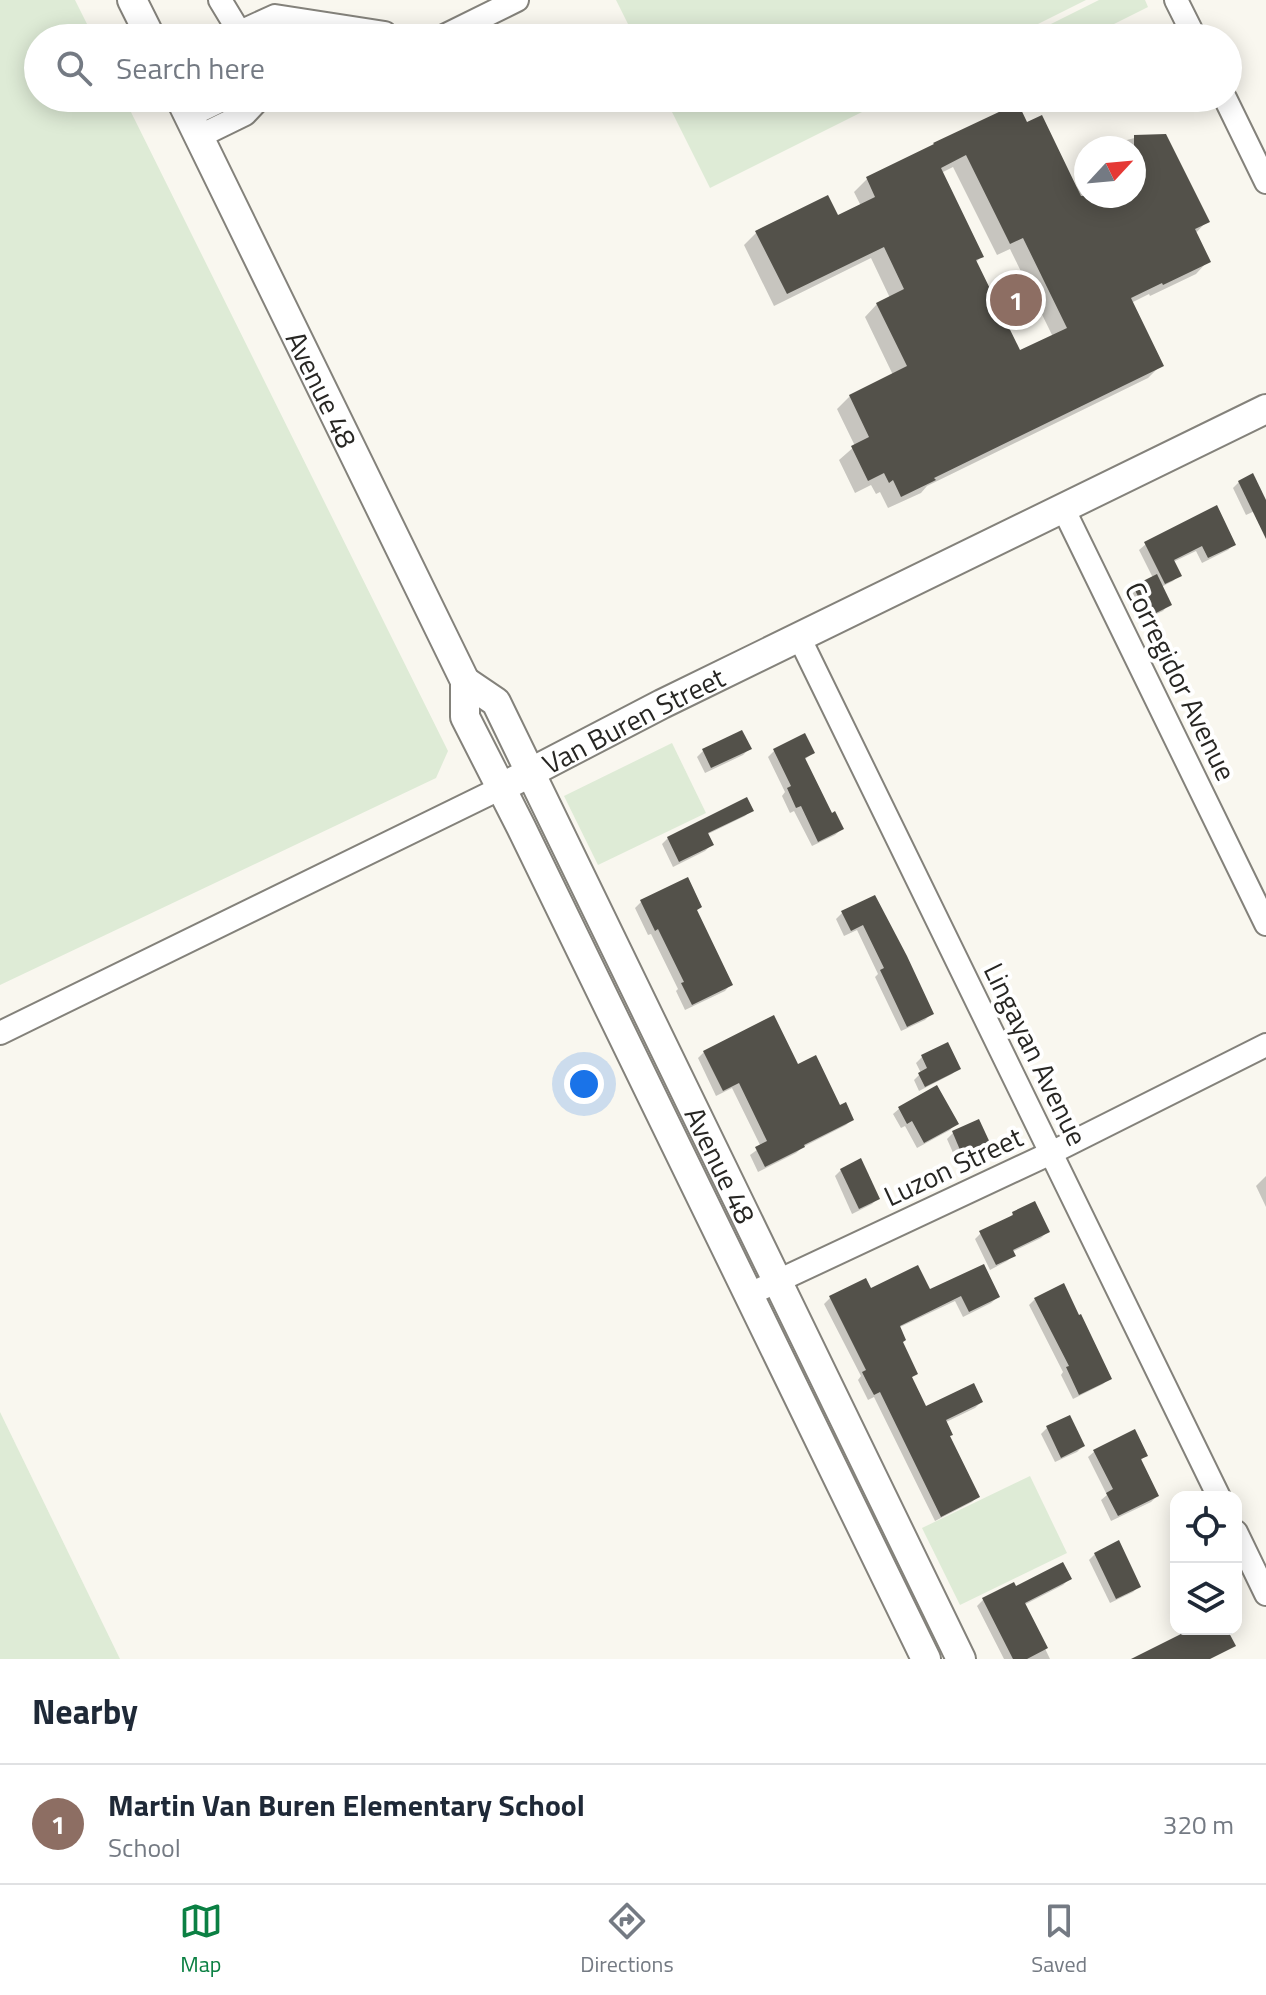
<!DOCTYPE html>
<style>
:root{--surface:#fff;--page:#f6f6f7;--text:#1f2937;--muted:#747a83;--line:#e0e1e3;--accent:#0b8043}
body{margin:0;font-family:"Titillium Web",sans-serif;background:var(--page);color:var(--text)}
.controls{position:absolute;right:24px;bottom:24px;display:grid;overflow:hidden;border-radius:16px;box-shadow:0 4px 20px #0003}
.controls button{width:72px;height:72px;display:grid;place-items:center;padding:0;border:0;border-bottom:2px solid var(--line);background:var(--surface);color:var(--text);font:40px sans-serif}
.compass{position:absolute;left:1074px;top:136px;width:72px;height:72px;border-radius:50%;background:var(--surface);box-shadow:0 4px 20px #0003;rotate:64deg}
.you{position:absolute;left:584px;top:1084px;width:28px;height:28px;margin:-20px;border:6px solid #fff;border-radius:50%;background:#1a73e8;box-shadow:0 0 0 12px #1a73e833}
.badge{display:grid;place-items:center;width:52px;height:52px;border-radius:50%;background:var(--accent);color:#fff;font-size:26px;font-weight:700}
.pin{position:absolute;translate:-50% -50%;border:4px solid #fff;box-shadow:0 2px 8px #0006}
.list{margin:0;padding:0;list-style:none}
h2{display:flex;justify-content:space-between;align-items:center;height:104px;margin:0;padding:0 32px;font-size:34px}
h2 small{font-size:26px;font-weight:400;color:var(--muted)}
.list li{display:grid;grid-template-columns:52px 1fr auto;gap:24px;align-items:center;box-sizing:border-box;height:120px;padding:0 32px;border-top:2px solid var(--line)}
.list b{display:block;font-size:30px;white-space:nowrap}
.list p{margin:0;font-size:26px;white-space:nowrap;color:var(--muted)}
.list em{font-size:26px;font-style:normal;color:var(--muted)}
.icon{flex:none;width:44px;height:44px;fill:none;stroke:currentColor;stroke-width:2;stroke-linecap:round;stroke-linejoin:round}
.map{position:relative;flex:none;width:1266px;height:1659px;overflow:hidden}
.search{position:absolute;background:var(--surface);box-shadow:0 4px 20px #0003;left:24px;right:24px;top:24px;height:88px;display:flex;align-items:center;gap:20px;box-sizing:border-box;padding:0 28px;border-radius:44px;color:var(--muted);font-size:30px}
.sheet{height:224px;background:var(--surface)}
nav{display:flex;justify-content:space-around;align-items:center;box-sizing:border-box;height:112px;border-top:2px solid var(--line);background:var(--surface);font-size:22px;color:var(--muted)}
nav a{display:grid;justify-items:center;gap:4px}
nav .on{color:var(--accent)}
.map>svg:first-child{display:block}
.green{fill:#deebd6}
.shadow{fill:#0003;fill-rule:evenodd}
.building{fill:#53514a;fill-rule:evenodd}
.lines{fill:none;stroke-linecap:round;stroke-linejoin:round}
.minor-casing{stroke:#84827b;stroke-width:26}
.major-casing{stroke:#84827b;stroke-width:32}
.minor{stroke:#fff;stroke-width:22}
.major{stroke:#fff;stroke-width:28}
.labels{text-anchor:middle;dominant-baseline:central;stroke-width:8;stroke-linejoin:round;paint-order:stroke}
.street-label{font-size:28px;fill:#272623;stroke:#fff}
</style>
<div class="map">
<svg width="1266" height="1659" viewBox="0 0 1266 1659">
<rect width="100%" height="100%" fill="#f9f7ef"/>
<g class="green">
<path d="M0,0h75l19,38h-56v60h86l324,653 -12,27 -436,207z"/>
<path d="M616,0h470l-76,38h-375z"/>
<path d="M1099,0h46l3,7 -62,31h-63z"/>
<path d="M665,98h225l-180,90z"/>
<path d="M672,743l34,70 -108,52 -34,-69z"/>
<path d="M0,1412l120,247h-120z"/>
<path d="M1030,1476l37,77 -107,52 -38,-77z"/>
</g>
<g class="shadow">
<path d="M1026,125l49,64 11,-15v22h48v-48h-22l11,-7 23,-6 61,86 -12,13 13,27 -12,13 -46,22 -1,-2 -18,9 30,62 -13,13 -221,108 -6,7 -33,15 -8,-16 -4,2 -5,-9 -16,8 -16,-33 16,-14 -18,-37 13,-13 43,-21 -28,-58 12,-13 13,-6 -19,-40 -97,48 -30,-61 13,-13 80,-15 24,-11 -7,-14 13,-13 64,-31zM953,167l44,88 13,-6 43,88 -34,16 -44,-90 7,-7 -41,-83z"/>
<path d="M1239,482l20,27 -13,6 -13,-27z"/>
<path d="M1146,544h88l-6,6 -26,13 -6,-12 -23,11 6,13 -6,6 -12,6 8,17 -6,7 -22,10 -13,-27 6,-6 19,-10 -14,-28z"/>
<path d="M749,749l-6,6 -38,18 -8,-16 6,-6z"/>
<path d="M774,751l39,2 -9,7 27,56 11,13 -7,6 -23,11 -18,-35 -4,2 -8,-17 3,-4 -17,-35z"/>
<path d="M751,810l-6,6 -39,19 5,10 -6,6 -32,16 -11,-23 6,-6z"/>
<path d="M874,897l57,117 -6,6 -24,11 -26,-54 3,-3 -21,-44 -13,6 -8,-17 6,-6z"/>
<path d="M641,902l90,82 -6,7 -40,19 -9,-19 2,-2 -27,-55 -3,1 -13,-27z"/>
<path d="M947,1044l11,24 -6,6 -33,17 -5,-11 7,-7 -5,-10 6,-6z"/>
<path d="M704,1052l93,14 55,53 -6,6 -43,22 -7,6 -38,19 -8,-17 11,-8 -29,-59 -16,8 -18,-38z"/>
<path d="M900,1108l56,15 -6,7 -33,18 -12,-22 -4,2 -8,-14z"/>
<path d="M978,1121l11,23 -7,6 -25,12 -10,-23 6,-6z"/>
<path d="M841,1170l37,28 -6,6 -20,10 -17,-38z"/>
<path d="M1266,1176v31l-10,-21z"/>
<path d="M1013,1214l34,18 -6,6 -29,14 2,3 -7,6 -17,9 -15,-31 6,-6 26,-13z"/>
<path d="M870,1290l59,2 69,5 -7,6 -28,14 -8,-16 -57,27 3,15 15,30 -6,6 15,30 56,-7 -6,6 -31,15 4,14 30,59 -6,6 -37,19 -61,-124 -6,3 -10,-20 3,-4 -37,-72 6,-6z"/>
<path d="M1035,1299l74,79 -6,6 -30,15 -12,-24 2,-3 -34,-67z"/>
<path d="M1047,1428l36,18 -6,6 -22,10 -14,-28z"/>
<path d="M1095,1451l51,4 -6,6 17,35 -6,6 -40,19 -10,-21 6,-5 -19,-38z"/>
<path d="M1095,1554l44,32 -6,6 -23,11 -21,-43z"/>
<path d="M1069,1579l-6,6 -39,20 26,54h-46l-27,-53 6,-6 32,-12z"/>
</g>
<g class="building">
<path d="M1018,103l9,19 15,-7 39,81h53v-61l32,-1 44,88 -15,7 16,33 -48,23 -1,-2 -31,15 33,68 -230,112 2,2 -35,17 -8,-17 -4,3 -5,-10 -16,8 -17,-35 18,-9 -20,-42 58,-29 -31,-63 28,-14 -20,-42 -97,47 -32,-63 73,-36 10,20 37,-18 -9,-20 68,-33 -1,-1zM966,155l44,89 13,-6 44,90 -47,22 -44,-90 8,-3 -43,-89z"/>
<path d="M1253,473l13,27v39l-28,-58z"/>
<path d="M1217,505l19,40 -28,13 -6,-12 -28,14 8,16 -17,8 -21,-42z"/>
<path d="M1157,574l15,31 -24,12 -15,-31z"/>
<path d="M742,730l10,19 -41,19 -9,-19z"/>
<path d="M805,733l10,20 -10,5 27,55 3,-2 9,18 -26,13 -17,-36 -5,2 -9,-20 4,-2 -18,-37z"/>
<path d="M747,797l7,14 -46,22 6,12 -35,17 -12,-25z"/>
<path d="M688,877l14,30 -5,3 36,75 -41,20 -11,-22 3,-1 -26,-53 -3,2 -15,-31z"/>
<path d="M875,895l32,61 27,58 -27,13 -27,-57 4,-2 -21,-43 -12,6 -10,-20z"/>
<path d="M774,1015l24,49 18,-9 24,50 6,-3 8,18 -50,25 1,2 -40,20 -10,-20 12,-6 -28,-58 -16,8 -20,-40z"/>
<path d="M948,1042l13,27 -36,18 -7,-14 9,-5 -6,-13z"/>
<path d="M937,1085l22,39 -35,19 -12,-22 -5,3 -9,-17z"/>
<path d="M979,1119l12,26 -28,12 -11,-26z"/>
<path d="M861,1158l19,41 -21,10 -19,-40z"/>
<path d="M1035,1201l15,31 -37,18 3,6 -20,9 -17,-34 34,-16 -1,-3z"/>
<path d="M984,1264l16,33 -31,15 -8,-16 -61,30 6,14 -3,2 15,32 -6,3 14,29 48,-23 9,19 -37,18 7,15 -3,1 30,61 -39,20 -61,-125 -6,3 -5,-9 -7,-14 4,-2 -37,-74 37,-18 5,10 47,-23 12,24z"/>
<path d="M1064,1283l15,32 2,-1 31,65 -33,16 -13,-28 3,-1 -35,-68z"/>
<path d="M1070,1415l15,31 -24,12 -15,-32z"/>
<path d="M1135,1429l13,27 -7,3 18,37 -41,20 -12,-23 7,-4 -20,-39z"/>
<path d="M1119,1540l22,47 -25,12 -22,-46z"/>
<path d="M1063,1562l9,17 -47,24 23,45 -21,11h-14l-31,-61 32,-16 2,4z"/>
<path d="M1191,1629h36l9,17 -26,13h-79z"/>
</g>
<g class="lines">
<g class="minor-casing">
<g id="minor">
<path d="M220,0l23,38"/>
<path d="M1176,0l19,38"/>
<path d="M240,32l35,-16 110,17"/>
<path d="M440,38l77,-38"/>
<path d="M1225,98l41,84"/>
<path d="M189,116l37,-18"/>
<path d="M198,137l47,-23 15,-16"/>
<path d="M1063,508l203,416"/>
<path d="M799,637l420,860"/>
<path d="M0,1033l501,-245"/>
<path d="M748,1295l303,-142 215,-108"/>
<path d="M1236,1532l30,62"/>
</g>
</g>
<g class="major-casing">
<g id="major">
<path d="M132,0l19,38"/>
<path id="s1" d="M180,98l285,583v36l56,110 405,832"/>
<path id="s2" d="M465,681l31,21 465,957"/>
<path id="s3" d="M514,781l148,-77 604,-295"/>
</g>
</g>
<use href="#minor" class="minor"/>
<use href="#major" class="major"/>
</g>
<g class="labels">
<g class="street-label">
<text stroke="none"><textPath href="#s1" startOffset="324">Avenue 48</textPath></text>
<text transform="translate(1181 681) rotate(64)">Corregidor Avenue</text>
<text stroke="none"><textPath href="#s3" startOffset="134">Van Buren Street</textPath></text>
<text transform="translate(1036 1054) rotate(64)">Lingayan Avenue</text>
<text stroke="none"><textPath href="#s2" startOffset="552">Avenue 48</textPath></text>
<text transform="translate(953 1166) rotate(-25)">Luzon Street</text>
</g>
</g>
</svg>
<div class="controls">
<button><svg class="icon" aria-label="locate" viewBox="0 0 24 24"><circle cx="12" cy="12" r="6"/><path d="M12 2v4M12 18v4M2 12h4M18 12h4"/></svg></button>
<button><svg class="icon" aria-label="layers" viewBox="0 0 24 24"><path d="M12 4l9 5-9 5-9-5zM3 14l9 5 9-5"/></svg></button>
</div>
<svg class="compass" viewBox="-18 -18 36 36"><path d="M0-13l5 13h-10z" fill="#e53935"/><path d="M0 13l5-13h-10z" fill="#747a83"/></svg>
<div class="you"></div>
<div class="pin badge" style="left:1016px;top:300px;background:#8d6e63">1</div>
<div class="search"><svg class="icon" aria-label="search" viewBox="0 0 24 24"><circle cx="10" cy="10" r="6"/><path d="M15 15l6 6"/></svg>Search here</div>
</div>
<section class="sheet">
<h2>Nearby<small></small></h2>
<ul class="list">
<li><span class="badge" style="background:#8d6e63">1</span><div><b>Martin Van Buren Elementary School</b><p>School</p></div><em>320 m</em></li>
</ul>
</section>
<nav>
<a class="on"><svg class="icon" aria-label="map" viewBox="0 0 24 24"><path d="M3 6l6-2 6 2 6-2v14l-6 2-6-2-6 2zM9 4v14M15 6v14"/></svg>Map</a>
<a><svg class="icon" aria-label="directions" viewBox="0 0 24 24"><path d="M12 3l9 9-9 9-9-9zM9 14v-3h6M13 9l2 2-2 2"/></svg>Directions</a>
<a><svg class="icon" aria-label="saved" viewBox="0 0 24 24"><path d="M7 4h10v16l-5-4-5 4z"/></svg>Saved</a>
</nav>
